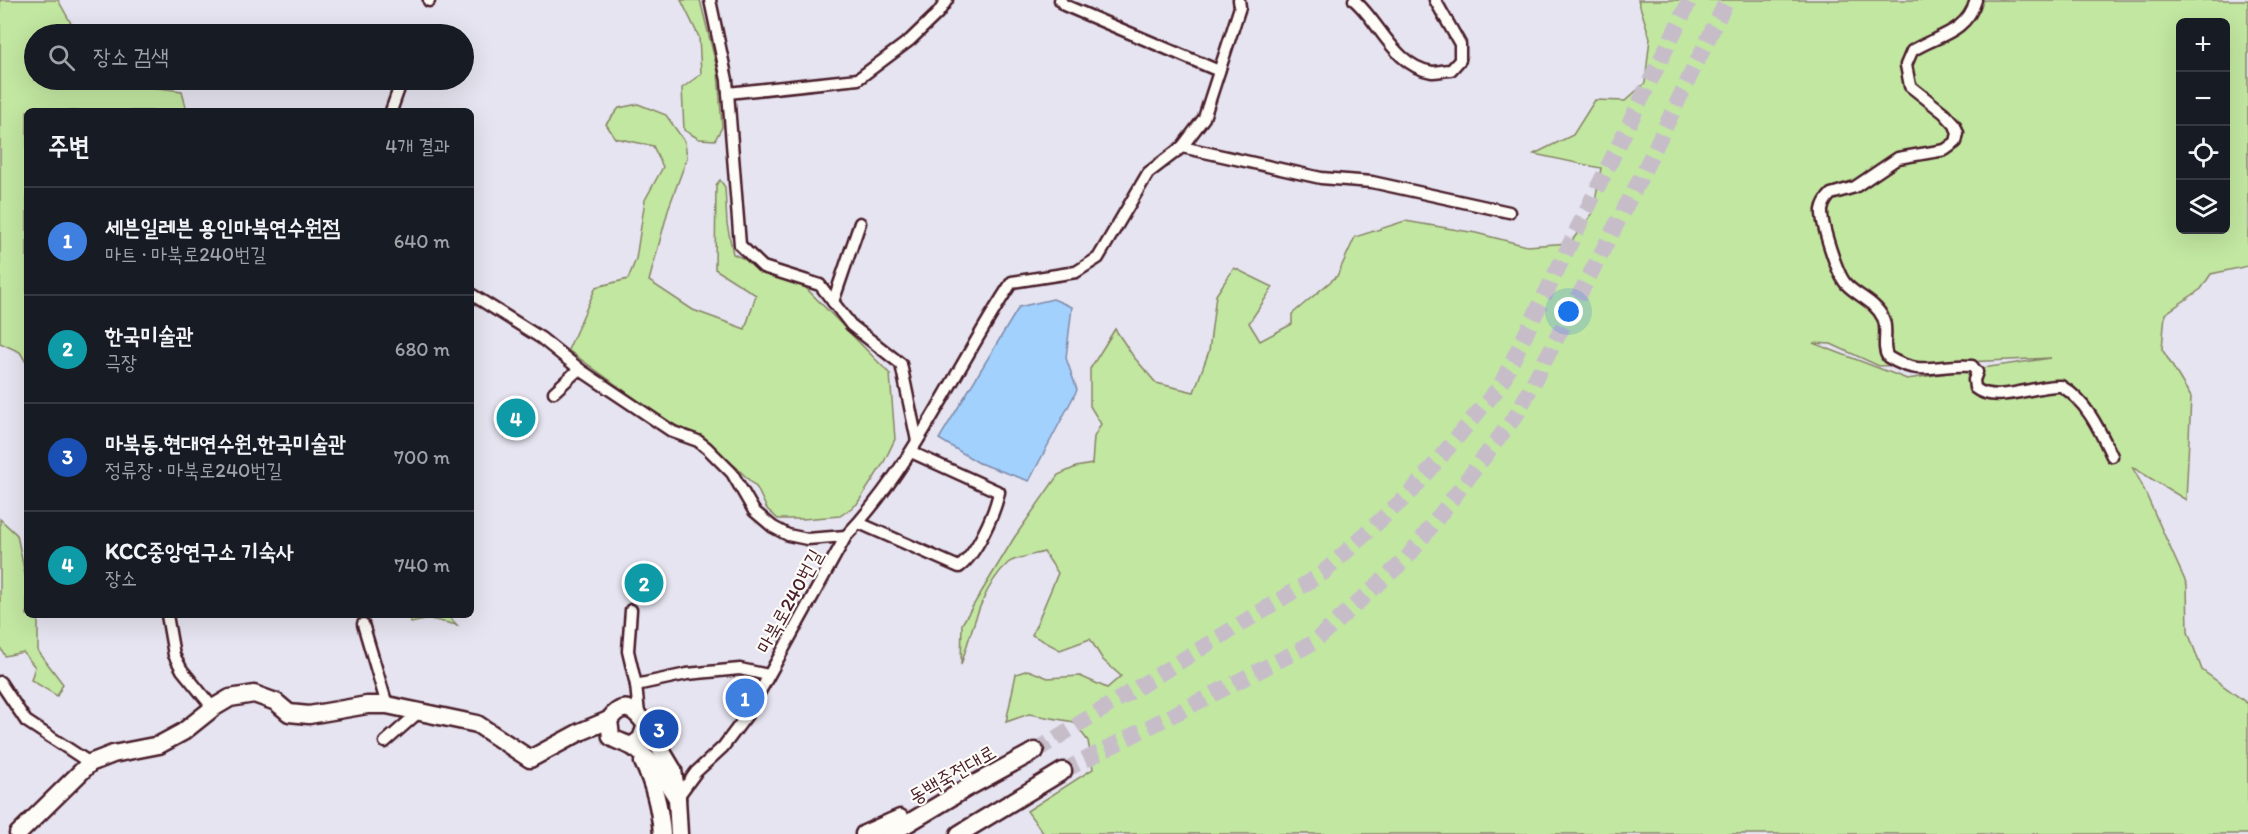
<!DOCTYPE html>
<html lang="ko">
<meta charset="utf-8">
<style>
:root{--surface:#171b24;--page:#20242c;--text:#f1f3f6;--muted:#9ea1a6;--line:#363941;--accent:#7c3aed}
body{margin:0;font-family:Itim,"Poor Story",sans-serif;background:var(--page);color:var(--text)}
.controls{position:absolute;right:18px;top:18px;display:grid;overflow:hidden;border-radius:9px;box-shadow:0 6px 24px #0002}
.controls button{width:54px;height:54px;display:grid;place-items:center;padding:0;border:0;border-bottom:2px solid var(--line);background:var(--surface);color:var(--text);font:30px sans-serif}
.you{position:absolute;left:1569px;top:312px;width:21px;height:21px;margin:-15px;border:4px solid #fff;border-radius:50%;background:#1a73e8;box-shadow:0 0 0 9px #1a73e833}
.badge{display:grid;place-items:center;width:39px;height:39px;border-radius:50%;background:var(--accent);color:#fff;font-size:20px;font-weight:700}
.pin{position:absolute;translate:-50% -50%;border:3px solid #fff;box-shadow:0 2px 6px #0006}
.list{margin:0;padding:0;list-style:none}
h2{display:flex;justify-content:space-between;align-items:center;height:78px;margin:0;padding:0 24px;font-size:26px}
h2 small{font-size:20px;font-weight:400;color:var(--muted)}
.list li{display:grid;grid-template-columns:39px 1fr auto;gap:18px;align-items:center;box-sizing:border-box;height:108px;padding:0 24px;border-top:2px solid var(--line)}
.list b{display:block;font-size:22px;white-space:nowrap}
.list p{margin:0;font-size:20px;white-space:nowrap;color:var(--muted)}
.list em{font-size:20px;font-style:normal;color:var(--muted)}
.icon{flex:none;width:33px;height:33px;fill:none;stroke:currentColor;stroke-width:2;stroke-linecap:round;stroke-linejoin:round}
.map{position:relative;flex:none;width:2248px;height:834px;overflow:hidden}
.search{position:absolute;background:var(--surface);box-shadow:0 6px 24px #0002;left:24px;top:24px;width:450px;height:66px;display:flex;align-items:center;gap:15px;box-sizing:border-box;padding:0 21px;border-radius:33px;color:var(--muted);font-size:22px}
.panel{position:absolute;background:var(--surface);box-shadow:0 6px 24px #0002;left:24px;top:108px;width:450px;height:510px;border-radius:9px}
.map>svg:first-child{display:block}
.green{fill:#c2e7a1;stroke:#868366;stroke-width:1.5;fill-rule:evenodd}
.water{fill:#a2d1fe;stroke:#7f8aaa;stroke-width:1.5}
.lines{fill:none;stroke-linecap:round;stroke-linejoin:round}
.secondary-tunnel{stroke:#c6bdc9;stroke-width:16;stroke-dasharray:16 8;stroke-linecap:butt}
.street-casing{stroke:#4a1f2b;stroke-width:15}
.secondary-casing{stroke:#4a1f2b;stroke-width:21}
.street{stroke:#fdfcf7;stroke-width:10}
.secondary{stroke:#fdfcf7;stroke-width:16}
.labels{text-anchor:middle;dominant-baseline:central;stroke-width:4.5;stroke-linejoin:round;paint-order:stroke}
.street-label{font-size:20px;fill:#4a1f2b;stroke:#fdfcf7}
</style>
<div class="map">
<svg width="2248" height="834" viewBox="0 0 2248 834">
<rect width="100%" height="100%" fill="#e5e4f0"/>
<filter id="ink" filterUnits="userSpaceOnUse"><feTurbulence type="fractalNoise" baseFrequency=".0167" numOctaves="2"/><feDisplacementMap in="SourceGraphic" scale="12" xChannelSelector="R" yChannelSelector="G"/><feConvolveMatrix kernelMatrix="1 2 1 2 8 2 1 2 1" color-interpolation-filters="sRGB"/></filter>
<g filter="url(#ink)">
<g class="green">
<path d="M0,0h58l19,34h-43v46h95l6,5 47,6 5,20h-160v253l-7,-12 -20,-9z"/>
<path d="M681,0h19l18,72 4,55 -7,13 -16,-1 -15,-9 -2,-42 19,-14 -2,-37z"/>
<path d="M1638,0h610v266l-37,8 -10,15 -36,25 -3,35 29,48 -5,103 -54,-33 8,14 47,104 1,47 14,38 46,34v130h-1204l-17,-23 66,-42 -5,-28 -14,-19 -45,-8 -23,8 10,-48 12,-4 20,8 32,-2 27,12 14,-12 -18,-16 -13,-21 -30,11 -28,-15 26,-62 -14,-21c-10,3 -28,5 -36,11 -26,23 -37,70 -47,102l1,-41 52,-86 44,-63 18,-8 16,-3 2,-27 7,-13 -11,-18v-37l25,-40 18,27 23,27 38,9 15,-41 7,-56 18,-27 39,19 -24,36 11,18 32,-17v-10l45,-38 18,-39 50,-16 71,12 51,13 43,-3 23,-30 8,-45 -67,-14 39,-19 22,-35 30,1 20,-18 5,-45zM2180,22h46v208h-46zM1813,343l18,1 48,22 172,-8 -144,21z"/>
<path d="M638,104l28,11 19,27 2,16 -18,49 -20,74 44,29 52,19 11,-34 -41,-26 1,-84 4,-5 5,7 2,37 6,30 69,30 88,90 5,65 -12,25 -26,40 -17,12 -38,3h-24l-11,-10 -10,-21 -21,-21 -36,-30 -35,-17 -97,-70 28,-63 32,-8 8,-20 9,-59 18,-33 -10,-21 -38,-8 -9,-14 13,-16z"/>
<path d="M0,519l17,16 10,49v31h11v36l25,33 -6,12 -26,-16 4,-13 -12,-15 -18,4 -5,-9z"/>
<path d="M408,615h39l10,10 -27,-6 -19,4z"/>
</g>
<path class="water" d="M1053,299l19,8 -6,51 11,32 -48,91 -50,-18 -40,-24 80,-132z"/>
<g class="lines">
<g class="secondary-tunnel">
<path d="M1035,751l288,-178 89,-82 88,-105 190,-386"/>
<path d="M1063,771l250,-128 94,-85 110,-144 122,-233 88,-181"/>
</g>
<g class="street-casing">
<g id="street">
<path d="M710,0l17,80 13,165 23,22 57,18 31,40 50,39 16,77"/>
<path d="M1060,0l4,5 155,66"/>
<path d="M1354,0c26,22 40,66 78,72 6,0 13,-2 19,-2l9,-10v-16l-25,-44"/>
<path d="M1976,0c-10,34 -39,35 -64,51l-6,14 4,21 34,27 11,12 3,8 -2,9 -11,8 -47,8 -43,29 -24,7c-5,5 -8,10 -9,16 -1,14 15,64 24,74 11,12 30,18 37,34 6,12 -2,29 5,39 34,21 48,6 84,9l5,6 -3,8 1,8c20,17 62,-4 86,-2 25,14 39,45 51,70"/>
<path d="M429,1v-1"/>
<path d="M728,93l130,-14 52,-39 28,-27 9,-13"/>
<path d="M391,111l11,-31"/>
<path d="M1182,147l139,31 51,4 137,30"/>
<path d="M471,294l70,44 41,33 91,61 25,9 9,7 25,25 22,38 19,16 15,8 19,4 39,-3"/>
<path d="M833,302l27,-79"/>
<path d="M554,392l25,-23"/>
<path d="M859,523l100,44c17,-12 36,-54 40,-75l-88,-40"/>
<path d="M631,610l-3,41 8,34 3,29"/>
<path d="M167,615l7,40 8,15 31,38"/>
<path d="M363,624l24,81"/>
<path d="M0,682l26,39 64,42"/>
<path d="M636,685l51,-11 53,-5 28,6"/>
<path d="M385,742l34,-30"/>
<path d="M677,798l19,-26 27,-25 24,-32 99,-179c69,-72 111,-171 166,-254l64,-10 22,-14 50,-85 34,-26 22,-29 36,-111 -1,-7"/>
</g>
</g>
<g class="secondary-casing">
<g id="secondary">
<path d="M646,725l27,45 4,28 2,36"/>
<path d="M631,746l10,-7 5,-14c-12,-17 -23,-24 -37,-5l2,17c7,5 15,6 22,10 19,13 32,32 44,51"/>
<path d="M643,762c12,24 17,46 19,72"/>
<path d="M18,834l72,-71 23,-9 46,-9 24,-13 30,-24 17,-10 24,-4 22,8 13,11 20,2 58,-10h20l90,19 53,35 50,-27 29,-12"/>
<path d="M864,834l36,-16"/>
<path d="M890,834l77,-46 68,-37"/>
<path d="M959,834l104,-63"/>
</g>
</g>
<use href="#street" class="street"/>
<use href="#secondary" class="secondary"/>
</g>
</g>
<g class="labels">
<g class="street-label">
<text transform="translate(789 601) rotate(-61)">마북로240번길</text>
<text transform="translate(952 774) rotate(-30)">동백죽전대로</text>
</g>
</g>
</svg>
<div class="controls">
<button>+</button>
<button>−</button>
<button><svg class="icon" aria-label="locate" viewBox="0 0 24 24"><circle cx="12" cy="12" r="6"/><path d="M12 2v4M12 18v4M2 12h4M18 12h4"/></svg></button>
<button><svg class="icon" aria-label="layers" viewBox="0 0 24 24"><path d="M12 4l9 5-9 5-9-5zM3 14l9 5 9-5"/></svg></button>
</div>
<div class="you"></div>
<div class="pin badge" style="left:745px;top:698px;background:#3f7fe0">1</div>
<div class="pin badge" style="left:644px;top:583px;background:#0f9aa8">2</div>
<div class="pin badge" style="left:659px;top:729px;background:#1a4fb4">3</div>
<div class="pin badge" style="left:516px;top:418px;background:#0f9aa8">4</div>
<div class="search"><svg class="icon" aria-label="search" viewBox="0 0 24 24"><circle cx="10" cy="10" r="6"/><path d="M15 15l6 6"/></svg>장소 검색</div>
<section class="panel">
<h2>주변<small>4개 결과</small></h2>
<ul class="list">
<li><span class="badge" style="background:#3f7fe0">1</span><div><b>세븐일레븐 용인마북연수원점</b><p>마트 · 마북로240번길</p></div><em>640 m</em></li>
<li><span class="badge" style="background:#0f9aa8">2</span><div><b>한국미술관</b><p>극장</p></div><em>680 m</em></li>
<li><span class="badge" style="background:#1a4fb4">3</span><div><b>마북동.현대연수원.한국미술관</b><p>정류장 · 마북로240번길</p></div><em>700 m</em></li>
<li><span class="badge" style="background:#0f9aa8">4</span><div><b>KCC중앙연구소 기숙사</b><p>장소</p></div><em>740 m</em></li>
</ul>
</section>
</div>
